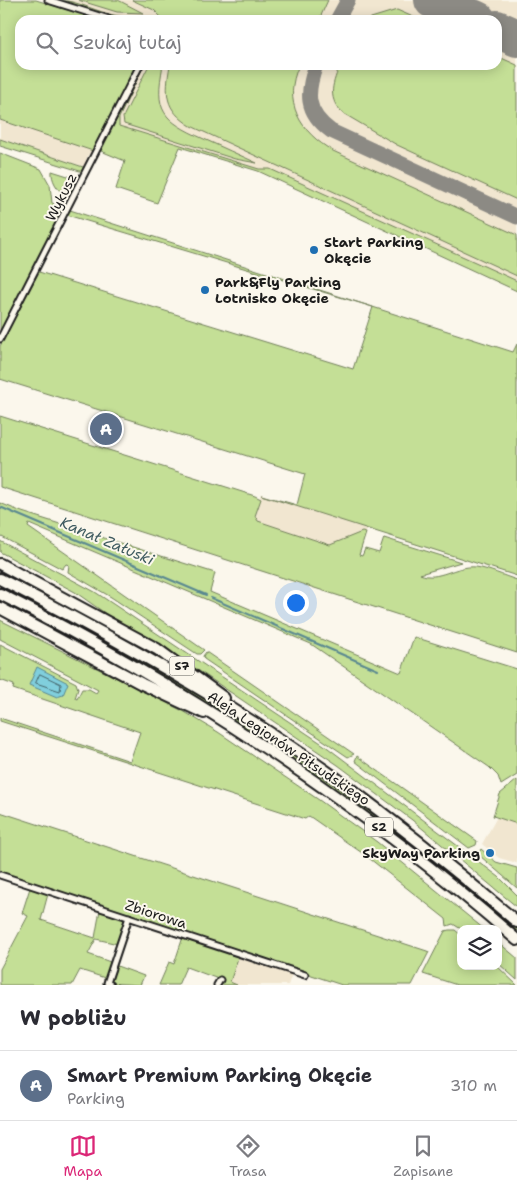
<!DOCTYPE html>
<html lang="pl">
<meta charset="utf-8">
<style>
:root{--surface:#fff;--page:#f7f7f7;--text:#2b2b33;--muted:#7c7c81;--line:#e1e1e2;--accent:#db2777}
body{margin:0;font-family:"Shantell Sans",sans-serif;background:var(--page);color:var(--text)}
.controls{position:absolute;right:15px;bottom:15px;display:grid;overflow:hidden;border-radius:10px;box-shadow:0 2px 12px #0003}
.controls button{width:45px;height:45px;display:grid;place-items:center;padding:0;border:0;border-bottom:1px solid var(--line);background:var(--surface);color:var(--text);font:25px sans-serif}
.you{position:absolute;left:295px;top:602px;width:18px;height:18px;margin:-12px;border:4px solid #fff;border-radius:50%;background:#1a73e8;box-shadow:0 0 0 8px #1a73e833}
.badge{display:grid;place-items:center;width:32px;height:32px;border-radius:50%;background:var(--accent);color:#fff;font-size:16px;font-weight:700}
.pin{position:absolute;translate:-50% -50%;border:2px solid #fff;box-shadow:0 1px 5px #0006}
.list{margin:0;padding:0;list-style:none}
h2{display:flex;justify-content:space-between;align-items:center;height:65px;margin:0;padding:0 20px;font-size:21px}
h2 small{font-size:16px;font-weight:400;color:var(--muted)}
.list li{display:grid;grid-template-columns:32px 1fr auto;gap:15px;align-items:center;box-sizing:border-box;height:70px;padding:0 20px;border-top:1px solid var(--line)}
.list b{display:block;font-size:19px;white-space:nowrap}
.list p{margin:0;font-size:16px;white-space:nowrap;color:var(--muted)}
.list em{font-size:16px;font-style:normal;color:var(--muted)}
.icon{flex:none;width:28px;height:28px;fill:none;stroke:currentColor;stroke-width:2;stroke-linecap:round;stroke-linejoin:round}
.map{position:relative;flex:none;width:517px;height:985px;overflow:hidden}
.search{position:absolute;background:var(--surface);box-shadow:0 2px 12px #0003;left:15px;right:15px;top:15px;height:55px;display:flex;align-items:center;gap:12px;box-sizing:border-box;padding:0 18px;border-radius:15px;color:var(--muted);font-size:19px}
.sheet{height:135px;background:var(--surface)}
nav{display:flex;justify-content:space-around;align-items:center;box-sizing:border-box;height:70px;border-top:1px solid var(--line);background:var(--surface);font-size:14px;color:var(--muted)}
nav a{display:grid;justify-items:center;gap:2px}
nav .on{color:var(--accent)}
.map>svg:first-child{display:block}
.built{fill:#f1e6d0}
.green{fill:#c4df96;stroke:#707e59}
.water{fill:#80cfdd;stroke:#588790}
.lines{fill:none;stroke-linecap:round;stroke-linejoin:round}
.shore{stroke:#446469;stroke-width:1}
.stream{stroke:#588790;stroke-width:2}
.taxiway{stroke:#8c8a84;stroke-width:15}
.runway{stroke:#8c8a84;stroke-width:38}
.minor-casing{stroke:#1c1c1c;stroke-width:9}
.motorway-casing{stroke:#1c1c1c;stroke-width:14}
.minor{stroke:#fbf7ec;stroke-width:5}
.motorway{stroke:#fbf7ec;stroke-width:10}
.poi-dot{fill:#1f6fb2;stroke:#fbf7ec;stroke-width:2}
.labels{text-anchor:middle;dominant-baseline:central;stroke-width:4;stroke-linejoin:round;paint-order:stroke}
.shield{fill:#fbf7ec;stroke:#5f5e5a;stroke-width:1}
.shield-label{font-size:12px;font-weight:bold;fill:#1c1c1c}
.street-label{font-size:14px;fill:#1c1c1c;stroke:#fbf7ec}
.poi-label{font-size:14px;font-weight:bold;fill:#1c1c1c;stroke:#fbf7ec;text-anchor:start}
.water-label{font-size:15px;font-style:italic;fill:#3f5b60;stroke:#fbf7ec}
</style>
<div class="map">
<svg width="517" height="985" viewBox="0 0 517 985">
<rect width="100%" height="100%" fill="#fbf7ec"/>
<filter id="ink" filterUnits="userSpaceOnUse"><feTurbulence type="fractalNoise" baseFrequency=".02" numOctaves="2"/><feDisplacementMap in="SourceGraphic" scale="10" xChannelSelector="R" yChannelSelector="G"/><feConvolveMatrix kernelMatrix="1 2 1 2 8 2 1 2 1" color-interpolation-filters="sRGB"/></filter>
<g filter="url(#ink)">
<g class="built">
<path d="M57,0h460v290l-259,-119 -145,-44 31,-62h353v-45h-376z"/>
<path d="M0,120l93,31 -5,4 -4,12 -84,-28z"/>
<path d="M261,494l107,33 -9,28 -107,-35z"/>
<path d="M497,817l20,7v39l-18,-5 -17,-14z"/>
<path d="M238,957l54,17 -4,11h-51l-7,-2z"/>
</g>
<g class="green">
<path d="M0,0h36l65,20h-81v45l115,2 -42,84 -93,-31z"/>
<path d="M57,0c21,0 40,13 62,16 11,2 25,-3 35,4h-33z"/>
<path d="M78,0h40l25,13 -26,-1z"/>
<path d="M132,0h196l-9,20h-155l-10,-10z"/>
<path d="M397,10l23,10h-52l3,-2z"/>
<path d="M497,56l20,9v135l-120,-55 -56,-33c-14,-16 -8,-29 -1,-47h157z"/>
<path d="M144,65l-25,53v8l140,43h11l247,112v10l-259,-120 -78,-24 -23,56 -41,-14 9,-28 -24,-10z"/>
<path d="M149,65h14c-9,46 -1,55 41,74 18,8 35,16 53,24l-22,-4 -111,-35 -1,-7z"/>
<path d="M170,65h129c-17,37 1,67 34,86l184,84v41l-326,-150c-27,-17 -26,-32 -21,-61z"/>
<path d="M0,139l83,28h2l-2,5 -83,-26z"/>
<path d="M0,153l41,16 9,16 2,18 13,6 -65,123z"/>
<path d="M52,171l19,6 4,4 -4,10 -7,3c-7,-4 -13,-15 -12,-23z"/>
<path d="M70,210l443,142 4,-8v232l-256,-81 36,10 8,-31 -305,-95v-33l39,-74 314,97 20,-62 -306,-92z"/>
<path d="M0,416l255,80 6,3 -6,17 3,5 72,24 32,-13 4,1 -7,22 3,1 3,-7 14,4 5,-15 77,24 -41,12c18,8 35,-9 56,-7 13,2 28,9 41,13v73l-517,-166z"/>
<path d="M0,503l22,9 193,61 -5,19 191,81 13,-36 103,32v106l-16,10 -3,-9 -9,-9 -178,-123 -282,-120 -1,3 176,123 -4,4h-3l-86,-57 -43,-25 1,-7 -3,-1 -4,5 -62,-33z"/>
<path d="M0,541l95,51 229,153 175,132 18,18v12l-105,-87 -74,-55 -164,-111 -65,-38 -34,-24 -75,-40z"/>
<path d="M0,585c95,48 188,100 276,159 81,54 158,114 232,177l9,8v5c-157,-138 -331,-251 -517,-346z"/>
<path d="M0,601l156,85 -156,-82z"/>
<path d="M0,620l183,91 35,21 101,68 58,42 107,87h-23l-8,-5 -6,2 -1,-7 -81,-64 -56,-39 -4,3 -305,-98v-3l130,43 10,-29 -127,-43 1,-4 -14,-5v-36l76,39 2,6 -3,9 2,1 5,-10h7l7,4 2,-3 -98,-51z"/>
<path d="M206,652l148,102 -6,3 -144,-98 -1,-3z"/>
<path d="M357,756l120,85 -1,4 -7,3 -114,-87z"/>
<path d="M517,780v44l-24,-8 7,-22z"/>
<path d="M0,812l427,139 2,1 -17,33h-70l-342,-112z"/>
<path d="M481,849l15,13 21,6v20l-37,-32 -1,-4z"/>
<path d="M30,888l18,6 -7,26 54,18 5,-28 26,8 -8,26 -22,-5 -8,15 25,9 -8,15 -25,-8 -8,15h-72v-16l28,-53 -6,-3z"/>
<path d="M449,930h6l6,5v31h36l20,19h-60l-34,-11 22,-43z"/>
<path d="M183,937l56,18 -9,27 7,3h-19l3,-5 -35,-13 -8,18h-19l10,-23 5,2z"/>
<path d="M498,942l19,16v22l-19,-17z"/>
<path d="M117,966l27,10 -4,9 -30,-2z"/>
</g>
<path class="water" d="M37,667l31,16 -5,12 -6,2 -28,-12z"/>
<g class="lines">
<path class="shore" d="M40,674l21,10 -1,7 -24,-8z"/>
<g class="stream">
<path d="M0,507l206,88"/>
<path d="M211,598l167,72"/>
</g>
<g class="taxiway">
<path d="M337,20l11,-20"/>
<path d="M316,65c-10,28 -11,47 15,66l186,86"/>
</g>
<g class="runway">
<path d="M433,0l44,20"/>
<path d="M497,29l20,9"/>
</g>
<g class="minor-casing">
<g id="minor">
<path d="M48,0l64,20"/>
<path d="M0,339l140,-274"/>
<path d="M0,875l305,100"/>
<path d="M111,985l-4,-2 22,-66"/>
<path d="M217,985l3,-5"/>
</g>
</g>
<g class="motorway-casing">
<g id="motorway">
<path d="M0,564l157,85 67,49"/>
<path d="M0,579c116,59 230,123 336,199 62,46 122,94 181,144"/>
<path d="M0,594c187,94 359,208 517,346"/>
<path d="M0,608l142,76 62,29"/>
</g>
</g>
<use href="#minor" class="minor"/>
<use href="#motorway" class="motorway"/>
</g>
</g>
<g class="poi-dot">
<circle cx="314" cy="250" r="5"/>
<circle cx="205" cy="290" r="5"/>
<circle cx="490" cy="853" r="5"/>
</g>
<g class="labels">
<g class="shield">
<rect x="169.5" y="656.5" width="25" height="19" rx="4"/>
<rect x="365" y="817.5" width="28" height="19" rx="4"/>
</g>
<g class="shield-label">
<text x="182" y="666">S7</text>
<text x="379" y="827">S2</text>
</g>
<g class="street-label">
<text transform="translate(61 197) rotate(-63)">Wykusz</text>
<text transform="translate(289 748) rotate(34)">Aleja Legionów Piłsudskiego</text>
<text transform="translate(156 914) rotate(18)">Zbiorowa</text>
</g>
<g class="poi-label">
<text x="324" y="242">Start Parking<tspan x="324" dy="16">Okęcie</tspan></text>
<text x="215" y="282">Park&amp;Fly Parking<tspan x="215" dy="16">Lotnisko Okęcie</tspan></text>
<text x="480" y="853" text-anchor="end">SkyWay Parking</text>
</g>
<g class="water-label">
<text transform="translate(107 541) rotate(23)">Kanał Załuski</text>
</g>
</g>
</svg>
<div class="controls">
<button><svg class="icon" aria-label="layers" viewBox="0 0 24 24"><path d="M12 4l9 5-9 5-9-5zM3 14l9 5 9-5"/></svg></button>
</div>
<div class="you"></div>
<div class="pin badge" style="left:106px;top:429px;background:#5c6f8a">A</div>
<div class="search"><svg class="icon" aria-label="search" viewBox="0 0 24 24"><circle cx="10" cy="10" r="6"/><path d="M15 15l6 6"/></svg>Szukaj tutaj</div>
</div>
<section class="sheet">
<h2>W pobliżu<small></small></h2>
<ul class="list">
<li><span class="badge" style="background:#5c6f8a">A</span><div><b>Smart Premium Parking Okęcie</b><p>Parking</p></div><em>310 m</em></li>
</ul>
</section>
<nav>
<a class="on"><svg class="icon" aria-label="map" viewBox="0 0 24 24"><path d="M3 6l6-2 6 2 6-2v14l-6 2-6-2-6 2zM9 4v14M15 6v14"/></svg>Mapa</a>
<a><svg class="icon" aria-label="directions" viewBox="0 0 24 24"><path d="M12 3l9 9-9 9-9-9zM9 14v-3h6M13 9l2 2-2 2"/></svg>Trasa</a>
<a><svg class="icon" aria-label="saved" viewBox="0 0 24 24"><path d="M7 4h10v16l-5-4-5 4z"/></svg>Zapisane</a>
</nav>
